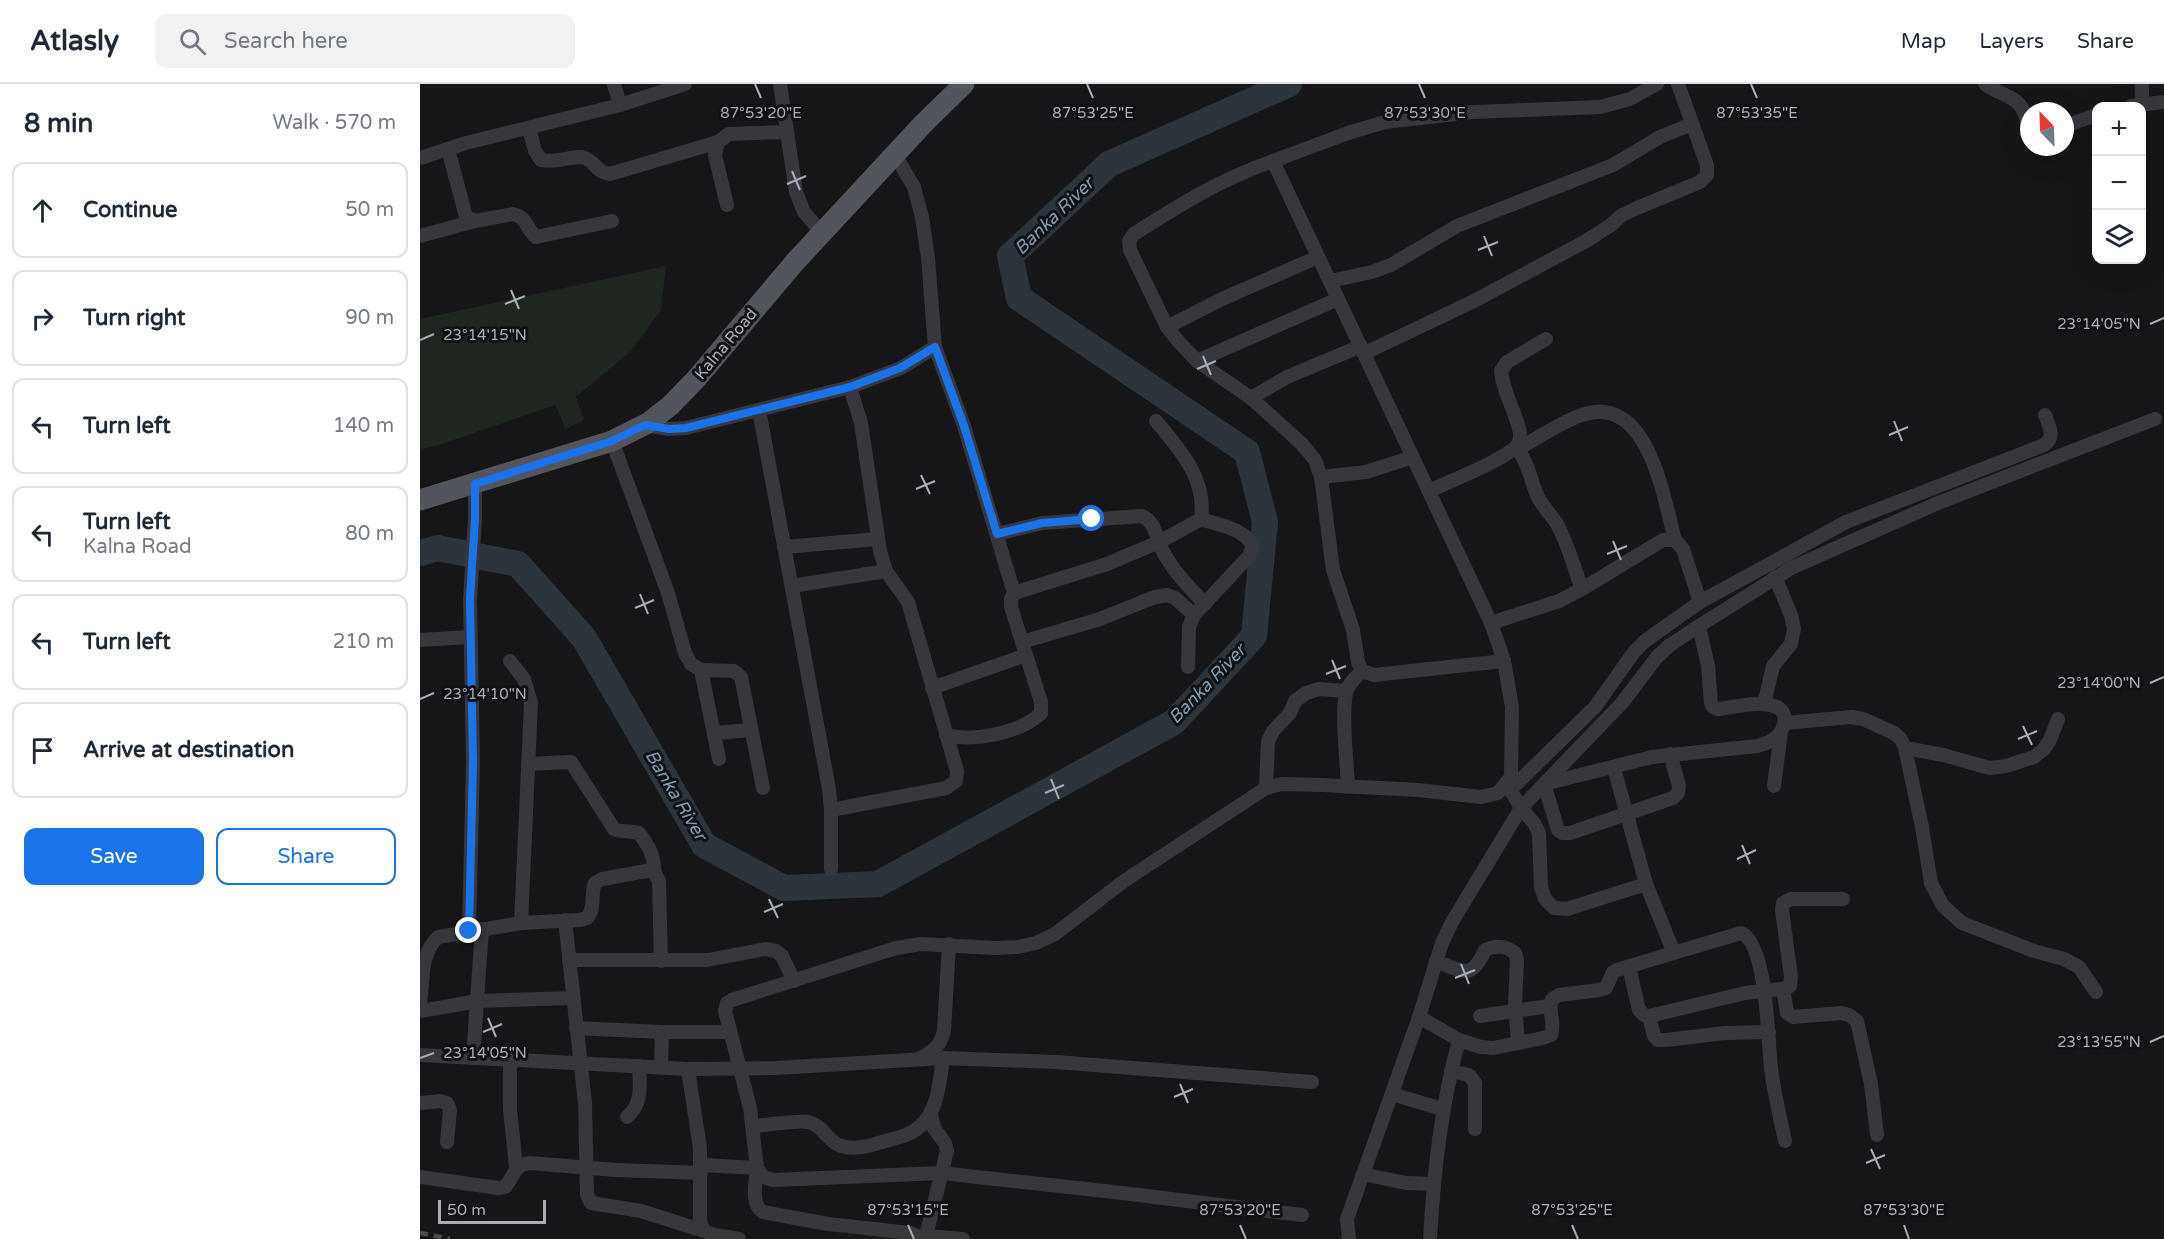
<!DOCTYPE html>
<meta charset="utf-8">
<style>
:root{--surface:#fff;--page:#f2f2f3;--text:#1f2937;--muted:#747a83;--line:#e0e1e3;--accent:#1a73e8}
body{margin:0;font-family:"Varela Round",sans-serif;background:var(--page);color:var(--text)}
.controls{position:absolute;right:18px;top:18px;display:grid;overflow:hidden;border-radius:12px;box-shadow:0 6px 24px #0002}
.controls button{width:54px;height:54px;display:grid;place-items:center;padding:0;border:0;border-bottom:2px solid var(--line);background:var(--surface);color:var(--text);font:30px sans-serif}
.compass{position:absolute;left:1600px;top:18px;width:54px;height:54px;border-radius:50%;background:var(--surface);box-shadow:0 6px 24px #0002;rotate:337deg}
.scale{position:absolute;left:18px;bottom:15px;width:108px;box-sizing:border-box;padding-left:6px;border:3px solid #a8adb8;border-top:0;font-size:16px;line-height:21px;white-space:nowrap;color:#a8adb8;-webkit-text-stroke:4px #111113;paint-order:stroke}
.stop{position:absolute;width:18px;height:18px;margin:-14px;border:4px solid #1a73e8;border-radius:50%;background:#fff}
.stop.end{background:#1a73e8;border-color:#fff;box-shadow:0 2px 6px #0008}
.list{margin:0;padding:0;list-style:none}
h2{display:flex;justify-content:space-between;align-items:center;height:78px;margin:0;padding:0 24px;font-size:26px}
h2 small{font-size:20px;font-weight:400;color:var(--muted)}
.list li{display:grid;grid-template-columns:39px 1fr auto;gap:18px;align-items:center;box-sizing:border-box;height:96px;margin:0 12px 12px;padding:0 12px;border:2px solid var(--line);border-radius:12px}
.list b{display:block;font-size:22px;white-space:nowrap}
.list p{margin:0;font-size:20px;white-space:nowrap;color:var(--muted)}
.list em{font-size:20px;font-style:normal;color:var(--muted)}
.actions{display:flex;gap:12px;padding:18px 24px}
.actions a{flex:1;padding:14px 0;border:2px solid var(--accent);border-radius:12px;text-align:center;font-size:21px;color:var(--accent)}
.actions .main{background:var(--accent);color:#fff}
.icon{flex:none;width:33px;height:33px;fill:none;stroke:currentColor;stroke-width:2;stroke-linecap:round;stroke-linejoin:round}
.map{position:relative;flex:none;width:1744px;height:1155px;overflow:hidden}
header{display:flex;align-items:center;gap:36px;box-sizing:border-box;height:84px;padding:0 30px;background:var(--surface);border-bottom:2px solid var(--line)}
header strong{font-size:28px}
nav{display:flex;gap:33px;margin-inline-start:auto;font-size:21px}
.search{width:420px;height:54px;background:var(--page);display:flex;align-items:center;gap:15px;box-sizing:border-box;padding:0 21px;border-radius:12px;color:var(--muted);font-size:22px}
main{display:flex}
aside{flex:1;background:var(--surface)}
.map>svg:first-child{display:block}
.green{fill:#1e261f}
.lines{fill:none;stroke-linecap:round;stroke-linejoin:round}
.river{stroke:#2c353c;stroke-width:26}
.minor{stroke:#37383d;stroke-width:14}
.primary{stroke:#53555c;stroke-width:21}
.rail{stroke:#4a4c52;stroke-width:4.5;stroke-dasharray:8 6;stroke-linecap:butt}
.route{stroke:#1a73e8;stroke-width:8}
.ticks{fill:none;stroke:#a8adb8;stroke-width:2}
.labels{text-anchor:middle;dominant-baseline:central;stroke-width:6;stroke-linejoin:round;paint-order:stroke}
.street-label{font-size:16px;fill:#a8adb8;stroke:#111113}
.water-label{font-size:18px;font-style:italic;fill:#7f9bb3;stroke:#111113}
.ticks-label{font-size:15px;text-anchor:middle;fill:#a8adb8;stroke:#111113;stroke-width:6;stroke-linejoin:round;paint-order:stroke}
</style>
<header>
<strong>Atlasly</strong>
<div class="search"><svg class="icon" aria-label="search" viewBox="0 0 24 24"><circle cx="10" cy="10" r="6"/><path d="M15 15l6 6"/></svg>Search here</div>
<nav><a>Map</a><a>Layers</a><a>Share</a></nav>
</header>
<main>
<aside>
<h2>8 min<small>Walk · 570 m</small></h2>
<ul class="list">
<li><svg class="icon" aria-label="ahead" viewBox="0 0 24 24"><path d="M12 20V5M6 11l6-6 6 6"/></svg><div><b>Continue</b></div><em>50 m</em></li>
<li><svg class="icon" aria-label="right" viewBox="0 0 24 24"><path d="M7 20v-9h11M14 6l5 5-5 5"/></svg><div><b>Turn right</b></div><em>90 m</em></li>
<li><svg class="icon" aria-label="left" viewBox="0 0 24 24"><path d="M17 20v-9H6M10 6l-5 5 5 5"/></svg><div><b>Turn left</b></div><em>140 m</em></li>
<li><svg class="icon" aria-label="left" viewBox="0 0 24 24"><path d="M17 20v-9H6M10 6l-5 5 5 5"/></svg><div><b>Turn left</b><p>Kalna Road</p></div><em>80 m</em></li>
<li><svg class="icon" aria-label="left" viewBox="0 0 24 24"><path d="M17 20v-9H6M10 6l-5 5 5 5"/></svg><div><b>Turn left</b></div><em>210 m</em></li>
<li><svg class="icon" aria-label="arrive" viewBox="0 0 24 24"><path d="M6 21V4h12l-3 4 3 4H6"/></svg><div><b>Arrive at destination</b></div></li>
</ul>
<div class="actions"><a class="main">Save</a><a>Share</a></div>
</aside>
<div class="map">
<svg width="1744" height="1155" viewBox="0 0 1744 1155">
<rect width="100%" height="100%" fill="#161618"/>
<path class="green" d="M246,182l-5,44 -31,42 -54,45 8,23 -18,9 -11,-24 -119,41 -16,3v-130z"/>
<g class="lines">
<path class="river" d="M0,469l18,-5 80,16 66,74 120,207 80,43 94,-4 296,-162 80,-86 11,-114 -18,-70 -228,-154 -9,-42 99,-92 180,-80"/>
<g class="minor">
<path d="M194,0l6,21"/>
<path d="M360,0l16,108 8,20 18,21"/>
<path d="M1565,0c11,9 29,11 37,24 3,5 5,13 7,19"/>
<path d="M1722,21v-21"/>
<path d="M1711,22l33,-4"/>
<path d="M1645,42l31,-11"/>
<path d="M109,44l6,23 6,9c15,4 33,-6 44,-2 11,4 10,14 25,16l108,-32"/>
<path d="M28,65l18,68 9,4 38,-7c14,3 13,15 23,23l76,-16"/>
<path d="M475,71l19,32 8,30 6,41 7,89 29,79 50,167"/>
<path d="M0,74l46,-15 154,-38 65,-21"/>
<path d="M853,77c-52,18 -92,43 -139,73l-5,7 1,9 37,77 11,14 19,20 54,37 51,46 13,16 6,17 12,93 20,60 5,32 4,9 12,4 130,-14"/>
<path d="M307,121l-12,-50 3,-13 11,-8 58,-2"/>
<path d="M0,152l55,-15"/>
<path d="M910,197l42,-9 19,-7 66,-39 156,-61 47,-28 32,-13"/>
<path d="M747,243l55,-28 96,-42"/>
<path d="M945,269l109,-52 112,-60 25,-16 11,-10 15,-7 63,-26 7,-7v-10l-29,-81"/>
<path d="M777,277l141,-62"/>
<path d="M831,314l36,-21 74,-31"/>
<path d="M339,326l70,379 2,21v59"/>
<path d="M225,341l24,4 17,-1 164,-41 51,-19 34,-21"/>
<path d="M192,357l56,152 17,60 6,11 10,6 33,1 7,6 22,111"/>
<path d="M1096,363c13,16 14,33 22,50 5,10 13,18 19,27 11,20 17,44 25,65"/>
<path d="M1098,365c20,-11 40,-25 61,-33 69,-26 84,80 96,124"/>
<path d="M901,393l45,-5 47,-15"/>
<path d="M1009,407c21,-10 73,-30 88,-45 3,-4 3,-8 3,-13 -4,-21 -17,-40 -19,-62l6,-9 39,-23"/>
<path d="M577,450l45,-11 100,-7c12,6 13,15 17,27 10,24 28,42 46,61"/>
<path d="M364,463l94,-8"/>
<path d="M372,502l94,-15"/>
<path d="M1071,539l68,-22 23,-12 81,-49h12l8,9 17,53"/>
<path d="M0,556l50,-3"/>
<path d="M602,558l78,-23 55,-22 12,-2 8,3 19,17"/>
<path d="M90,577l14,18 7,24 -10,220"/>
<path d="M768,583l1,-40 5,-12 55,-59 4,-10c-9,-18 -34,-21 -52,-27"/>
<path d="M281,586l18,89"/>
<path d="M512,604l94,-33"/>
<path d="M1344,620l9,-38 18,-22 3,-15 -3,-14 -16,-38"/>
<path d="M1365,639l66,-6 12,2 31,14 7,6 4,9 17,79 9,56 12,23 19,17 72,28 30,8 15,8 17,25"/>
<path d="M294,649l37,-3"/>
<path d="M526,651c27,7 75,-2 95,-22v-11l-30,-95v-8l3,-6 93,-29 52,-22 42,-23c6,-40 -21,-69 -45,-98"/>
<path d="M1485,664l38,7 47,13 16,-2 28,-9 10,-8 6,-9 8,-21"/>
<path d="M1250,670l9,32 -1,7 -5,5 -103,35h-8l-4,-3 -14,-46 108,-27 105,-11c6,-2 12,-3 17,-7 11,-8 17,-28 0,-33 -17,-5 -39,1 -56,3l-5,-2 -2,-4 -3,-37 -9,-40"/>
<path d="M108,680l43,-2 43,67c8,4 16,1 25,4 9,12 16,23 15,39"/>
<path d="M1087,700l14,24 13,15 5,10 2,54 4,12 9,9 13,1 79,-25"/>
<path d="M1354,702l7,-54"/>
<path d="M928,703c-1,-25 -7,-72 -2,-94 2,-9 10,-16 16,-22"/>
<path d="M846,704l2,-47 5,-10 17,-18 5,-12 11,-8 13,-4 27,2"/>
<path d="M1090,706l85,-83 39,-55 11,-11 55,-39 146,-80 198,-77c12,-8 5,-19 1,-30"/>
<path d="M411,726l115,-22 10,-7 1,-10 -49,-169 -22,-31 -6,-20 -19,-128 -11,-36"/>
<path d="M145,836l20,183 2,92 4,8 50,8 63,20"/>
<path d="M49,847l4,-169 -3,-163 5,-80v-35"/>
<path d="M1250,870l71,-21c26,9 27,109 30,135 3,25 9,49 14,73"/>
<path d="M149,876h139l57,-11 11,2 6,5 12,25"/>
<path d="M1016,877c27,10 35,20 49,-11 11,-5 20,-5 30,3l2,7 -2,45 3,38"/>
<path d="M1209,883l10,43 5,5 5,1 96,-23 38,-4 7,-3 1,-9 -9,-67 1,-7 8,-4h52"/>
<path d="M1363,905l4,24 6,4 48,-4 8,2 8,6 14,63 6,51"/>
<path d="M0,918c4,-25 0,-48 18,-65l83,-14 59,-3 7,-2c9,-10 3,-24 8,-35l7,-4 44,-8 8,1 5,9 2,80"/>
<path d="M0,927l58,-10 95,-3"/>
<path d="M1060,932l69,-10"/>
<path d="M1229,932l5,20 4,4h9l57,-7 45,-1"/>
<path d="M999,933l40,23 22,7 12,1 50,-10 8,-3c5,-13 -4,-24 1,-36l7,-4 40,-5 7,-2 7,-16 4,-2 53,-16 2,-6 -26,-64 -32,-116"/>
<path d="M156,944l86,4h65l4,2 19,74 7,60 6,9 10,3 168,-7 173,19 188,23"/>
<path d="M311,950l-6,-23 2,-8 5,-3 164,-52 25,-4 75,4 22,-1 18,-4 19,-9 69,-53 142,-93 15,-4 42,1 95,5 63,7 17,-4 13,-16 1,-70 -8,-46 -13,-38 -218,-462 75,-28 37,-11 88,-10 127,-5 30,-8 27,-15"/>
<path d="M0,971l268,14 88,-1 167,-10 113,4 256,20"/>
<path d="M53,974l9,-129"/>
<path d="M501,974c13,-7 19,-12 23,-27l5,-87"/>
<path d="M90,977v48l6,58"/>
<path d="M241,983l1,-35"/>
<path d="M268,985l12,79v74l4,9 10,4 25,4"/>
<path d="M1031,987l18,4 6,8v46"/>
<path d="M972,1010l50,15"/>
<path d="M0,1019l20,-2 7,2 3,7 -3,32"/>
<path d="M207,1033c16,-14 13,-31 12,-51"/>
<path d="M333,1042c14,-1 43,-6 55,-4 15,3 20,20 33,24 14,4 28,0 41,-4 9,-3 18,-4 26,-8 30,-13 31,-48 35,-76"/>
<path d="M281,1081l56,3c-1,13 -7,36 6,44l65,12 82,9 9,4"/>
<path d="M943,1090l43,9 27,1"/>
<path d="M0,1093l78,11 7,-1c9,-10 9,-23 25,-24l86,7 85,3"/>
<path d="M506,1152l21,-85 -2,-8 -11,-15 -3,-14"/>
<path d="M498,1154l8,-2 37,3"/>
<path d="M929,1155l-2,-20 72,-202 23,-74 10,-21 69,-114 101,-105 35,-46 13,-12 29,-19 92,-58 147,-65 217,-84"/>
<path d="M1010,1155c4,-69 11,-132 29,-199"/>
</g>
<path class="primary" d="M0,416l192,-59 36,-18 23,-18 26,-27 98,-116 129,-139 40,-39"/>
<path class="rail" d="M0,1149l30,6"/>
</g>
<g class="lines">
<path class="route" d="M49,847l4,-169 -3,-163 5,-80v-35l137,-43 33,-16 24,4 17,-1 164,-41 50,-19 35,-21 29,79 33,108 45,-11 50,-4"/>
</g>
<path class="ticks" d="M335,0l6,14M667,0l6,14M999,0l6,14M1331,0l6,14M372,87l8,19M367,100l19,-8M1064,152l8,20M1058,166l20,-8M91,206l8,19M85,220l20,-8M1730,240l14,-6M0,256l14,-6M783,272l8,19M777,285l19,-8M1474,337l8,20M1469,351l19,-8M501,391l9,19M496,405l19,-8M1193,457l8,19M1187,470l20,-8M220,510l8,20M215,524l19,-8M912,576l8,19M906,590l20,-8M1730,599l14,-6M0,615l14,-6M1603,642l9,19M1598,655l19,-8M631,695l8,20M625,709l19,-8M1322,761l8,19M1317,775l19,-9M349,815l9,19M344,828l19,-8M1041,880l8,20M1035,894l20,-8M68,934l8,19M63,948l19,-8M1730,958l14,-6M0,974l14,-5M760,1000l8,19M754,1013l19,-8M1451,1065l9,20M1446,1079l19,-8M488,1141l6,14M820,1141l6,14M1152,1141l6,14M1484,1141l5,14"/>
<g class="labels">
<g class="street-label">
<text transform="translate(306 260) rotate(-50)">Kalna Road</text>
</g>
<g class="water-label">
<text transform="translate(634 132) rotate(-44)">Banka River</text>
<text transform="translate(787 600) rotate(-46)">Banka River</text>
<text transform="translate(256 711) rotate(59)">Banka River</text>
</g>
</g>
<g class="ticks-label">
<text x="341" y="34">87°53'20"E</text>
<text x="673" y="34">87°53'25"E</text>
<text x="1005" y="34">87°53'30"E</text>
<text x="1337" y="34">87°53'35"E</text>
<text x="1679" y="245">23°14'05"N</text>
<text x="65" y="256">23°14'15"N</text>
<text x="1679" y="604">23°14'00"N</text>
<text x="65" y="615">23°14'10"N</text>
<text x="1679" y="963">23°13'55"N</text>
<text x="65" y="974">23°14'05"N</text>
<text x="488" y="1131">87°53'15"E</text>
<text x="820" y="1131">87°53'20"E</text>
<text x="1152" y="1131">87°53'25"E</text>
<text x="1484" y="1131">87°53'30"E</text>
</g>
</svg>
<div class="controls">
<button>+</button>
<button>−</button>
<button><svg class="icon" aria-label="layers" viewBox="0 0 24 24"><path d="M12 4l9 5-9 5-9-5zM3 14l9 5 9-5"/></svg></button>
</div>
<svg class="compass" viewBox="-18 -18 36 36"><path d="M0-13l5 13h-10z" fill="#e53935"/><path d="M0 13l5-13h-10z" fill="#747a83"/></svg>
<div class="scale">50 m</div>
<div class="stop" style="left:672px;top:435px"></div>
<div class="stop end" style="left:49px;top:847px"></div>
</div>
</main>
